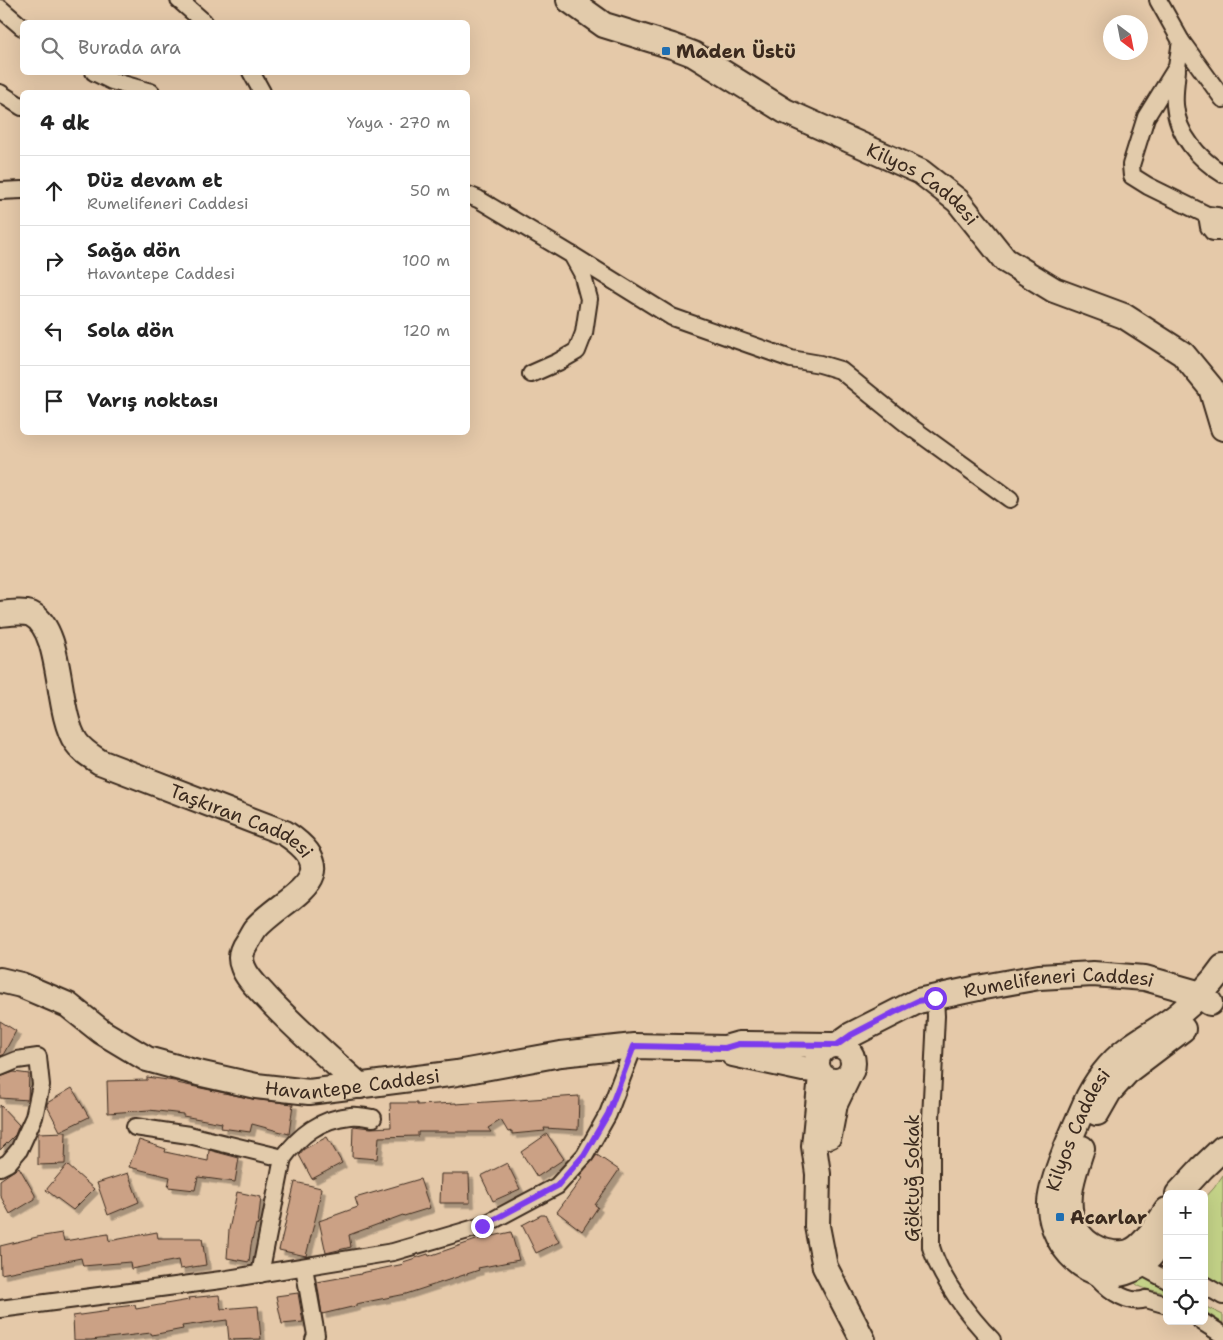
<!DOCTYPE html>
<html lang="tr">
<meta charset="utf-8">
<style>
:root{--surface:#fff;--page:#f2f2f2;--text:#222;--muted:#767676;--line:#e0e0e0}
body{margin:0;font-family:"Shantell Sans",sans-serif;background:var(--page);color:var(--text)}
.controls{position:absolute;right:15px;bottom:15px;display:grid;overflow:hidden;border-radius:8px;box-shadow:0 5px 20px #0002}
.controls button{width:45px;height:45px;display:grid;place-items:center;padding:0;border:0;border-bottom:1px solid var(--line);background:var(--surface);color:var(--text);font:25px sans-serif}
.compass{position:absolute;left:1103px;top:15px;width:45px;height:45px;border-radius:50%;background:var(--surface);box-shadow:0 5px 20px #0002;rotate:148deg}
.stop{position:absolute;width:15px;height:15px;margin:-11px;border:4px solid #7c3aed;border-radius:50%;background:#fff}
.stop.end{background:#7c3aed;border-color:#fff;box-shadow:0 1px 5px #0008}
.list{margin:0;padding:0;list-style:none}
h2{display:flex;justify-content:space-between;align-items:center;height:65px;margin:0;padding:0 20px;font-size:21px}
h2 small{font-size:16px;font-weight:400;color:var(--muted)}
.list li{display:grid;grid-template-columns:32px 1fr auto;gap:15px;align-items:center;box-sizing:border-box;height:70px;padding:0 20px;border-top:1px solid var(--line)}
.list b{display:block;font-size:19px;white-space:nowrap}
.list p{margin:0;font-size:16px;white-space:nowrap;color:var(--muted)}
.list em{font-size:16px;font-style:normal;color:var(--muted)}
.icon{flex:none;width:28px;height:28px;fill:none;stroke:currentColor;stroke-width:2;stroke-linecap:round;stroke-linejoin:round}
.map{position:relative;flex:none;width:1223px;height:1340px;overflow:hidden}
.search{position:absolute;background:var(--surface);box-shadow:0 5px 20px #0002;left:20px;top:20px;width:450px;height:55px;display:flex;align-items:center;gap:12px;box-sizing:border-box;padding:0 18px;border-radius:8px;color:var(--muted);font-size:19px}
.panel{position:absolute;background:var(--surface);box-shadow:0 5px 20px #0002;left:20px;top:90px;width:450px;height:345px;border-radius:8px}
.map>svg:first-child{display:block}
.green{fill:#c4d388;stroke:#807e53}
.building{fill:#cba185;stroke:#3b2a1e;filter:url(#shadow)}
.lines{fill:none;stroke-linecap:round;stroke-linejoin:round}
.street-casing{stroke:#3b2a1e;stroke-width:20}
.secondary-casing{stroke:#3b2a1e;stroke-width:28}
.street{stroke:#e2cbab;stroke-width:16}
.secondary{stroke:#e2cbab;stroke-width:24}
.route{stroke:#7c3aed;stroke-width:6}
.poi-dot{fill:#1f6fb2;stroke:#e2cbab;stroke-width:2}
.labels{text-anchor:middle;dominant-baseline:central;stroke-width:5;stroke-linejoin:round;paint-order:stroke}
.poi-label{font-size:19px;font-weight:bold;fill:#3b2a1e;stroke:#e2cbab;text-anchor:start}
.street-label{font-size:19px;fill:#3b2a1e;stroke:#e2cbab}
</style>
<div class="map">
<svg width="1223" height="1340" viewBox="0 0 1223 1340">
<defs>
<filter id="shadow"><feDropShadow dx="4.5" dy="4.5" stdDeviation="0" flood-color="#0004"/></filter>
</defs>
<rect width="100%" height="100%" fill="#e5c9a9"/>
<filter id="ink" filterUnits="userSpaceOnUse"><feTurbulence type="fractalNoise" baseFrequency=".02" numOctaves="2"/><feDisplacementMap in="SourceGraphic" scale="10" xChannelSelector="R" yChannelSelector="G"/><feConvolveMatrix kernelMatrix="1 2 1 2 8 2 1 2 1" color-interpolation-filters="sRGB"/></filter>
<g filter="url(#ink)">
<g class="green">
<path d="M1223,1175v111l-19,-12v-75l10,-11z"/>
<path d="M1141,1275l26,12v7c-10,-4 -30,-4 -34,-14z"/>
<path d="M1204,1306l19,9v8l-19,-12z"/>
</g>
<g class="building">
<path d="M0,1021l16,10 -13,24 -3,1z"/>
<path d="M14,1072l15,2 -1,26 -28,-2v-21z"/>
<path d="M147,1077l27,4h3v2l76,16 40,5 -4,30 -37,-10 -2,8 -29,-4 1,-5 -39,-7v-2l-34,-4 -41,3 -1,-32 40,-1z"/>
<path d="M72,1088l17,29 -29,14 -13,-25v-3z"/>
<path d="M579,1096l-1,34 -34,-2 1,3 -33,3v-3l-4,1 -7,-12 -13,8 3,4h-73v4l-39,1 -2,22 -25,-2 1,-31 18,2 20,-1 -1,-24h27v2l39,-2v1z"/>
<path d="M0,1105l19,20 -4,10 -15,15z"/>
<path d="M66,1132l-1,32 -27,1v-32z"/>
<path d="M547,1134l17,25 -27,18 -16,-25z"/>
<path d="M327,1137l15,26 -30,16 -13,-24 5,-6z"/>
<path d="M139,1140l27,9 -1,3 43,9 1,-11 30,8 -4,24 -37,-5 -3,13 -27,-3 2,-10 -41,-10z"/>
<path d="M597,1155l22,15 -24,35 3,2 -16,24 -25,-19 25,-34 -3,-2z"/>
<path d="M507,1163l13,26 -27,12 -12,-25z"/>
<path d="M67,1165l27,24 -21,21 -27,-20z"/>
<path d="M19,1167l16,28v4l-25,15 -10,-19v-15z"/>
<path d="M128,1173l11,29 -31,13 -11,-32z"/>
<path d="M441,1174h28l1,29h-30z"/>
<path d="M420,1179l10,29 -26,8 -1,-1 -54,20 2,12 -25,6 -7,-32 39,-14 -3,-9z"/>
<path d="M295,1182l26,6 -3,20 -12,48 -27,-6z"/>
<path d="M237,1192l24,5 -3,28 -2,-1 -5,21 -2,17 -22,-4 2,-28z"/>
<path d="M541,1215h4l14,27 -23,11 -14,-28z"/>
<path d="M157,1232l1,6h44l4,27 -26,4 -2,-9 -47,9 -1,-7 -47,4 -2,-8 -80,16 -1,-28 37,-9 25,-4 2,8 44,-7 1,7z"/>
<path d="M511,1232l8,28 -41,8 1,2 -73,24 -50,10v2l-34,8 -5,-32 44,-8v-1l43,-9 -1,-2 25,-8 1,2 50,-17z"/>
<path d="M298,1293l5,29 -21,2 -6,-28z"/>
<path d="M219,1295l2,14 37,-3 3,33 -32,1 -2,-20 -45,6 1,3 -31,6 -1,-2 -60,7h-17l-1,-24 36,-5 -1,-3 27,-3 1,4 53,-9 -1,-2z"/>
</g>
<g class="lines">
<g class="street-casing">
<g id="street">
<path d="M179,0l25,22"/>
<path d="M1158,0l23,41 42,58"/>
<path d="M0,8l22,19"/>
<path d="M1181,41l-4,26 -31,50 -15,48 1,11 16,10 59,29 10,1 6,3"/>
<path d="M1177,70c-1,11 -3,24 -2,35 2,30 24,54 48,69"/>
<path d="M94,72l18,9 39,11"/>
<path d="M251,72l11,20"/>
<path d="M0,93l22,14"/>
<path d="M0,191l22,-1"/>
<path d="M468,195l10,4 94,56 10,18 7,26 -5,34 -7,18 -19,11 -27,12"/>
<path d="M1207,215l2,12 4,5h7l3,-2"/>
<path d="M572,255l100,62 119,42 29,5 20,6 68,55 102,74"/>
<path d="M935,998l1,18 -5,103v128c10,32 37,69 61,93"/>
<path d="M0,1067l17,-7 21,-3 3,28 -7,32 -15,33 -11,13 -8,4"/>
<path d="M135,1127l54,8 94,23"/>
<path d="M1134,1260l5,5 28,15"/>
<path d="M304,1267l12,68 -2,5"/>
<path d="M1091,1270c12,15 34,36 55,29"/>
<path d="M260,1274l23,-116c17,-23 37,-39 67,-42 7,-1 16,1 23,2"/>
<path d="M1204,1285l19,11"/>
<path d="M1146,1299l21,6"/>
<path d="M0,1309l221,-29 172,-28 89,-26 75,-40 28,-31 23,-41 26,-68"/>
<path d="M1201,1321l22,14"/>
</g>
</g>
<g class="secondary-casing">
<g id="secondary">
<path id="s1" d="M569,0l35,25 68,21 21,8 92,57 136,61 37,29 47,59 49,30 70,26 59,38 28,34 12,40"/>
<path id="s2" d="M0,614c9,-1 23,-3 31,0 33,16 24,97 45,128 6,9 15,14 24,20l185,71c67,44 -3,64 -30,96 -3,4 -5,9 -8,13 -5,7 -8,16 -4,25 4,11 15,21 23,30 29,31 62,60 94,89"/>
<path id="s3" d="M0,980l21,5 47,20 34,27 45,27 51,14 58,13 53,6 148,-19 104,-19 73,-8 91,2 14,-4 92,1"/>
<circle cx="835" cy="1063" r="18"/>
<path id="s4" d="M837,1045l14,-10 67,-34 60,-13 61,-11 54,-3 52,4 49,14 16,11"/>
<path d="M733,1054l70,15 15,1"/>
<path d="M821,1076l-7,70 4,28 -1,52 8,41 38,73"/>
<path d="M1097,1113l12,-21 20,-22 54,-41"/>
<path d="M829,1136l6,-32 14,-29"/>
<path d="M1082,1148c-7,22 -16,45 -11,67 4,22 21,35 42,38 5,0 11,1 16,-1 15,-5 29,-29 38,-42"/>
<path d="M1178,1194l24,-26 21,-20"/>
<path id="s5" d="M1167,1235c-10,14 -21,30 -38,36 -40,17 -77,-26 -79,-63 -2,-23 25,-81 35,-104 9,-21 25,-42 44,-56 16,-12 34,-21 50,-34 18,-15 31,-28 44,-47"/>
</g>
</g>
<use href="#street" class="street"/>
<use href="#secondary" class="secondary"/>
</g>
</g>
<g class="lines" filter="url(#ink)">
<path class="route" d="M482,1226l75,-40 27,-31 24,-41 26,-68 91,2 14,-4 98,1 14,-10 44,-23 23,-11 17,-3"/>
</g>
<g class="poi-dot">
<rect x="661" y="46" width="10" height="10" rx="2.5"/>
<rect x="1055" y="1212" width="10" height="10" rx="2.5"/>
</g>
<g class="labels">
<g class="poi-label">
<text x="676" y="51">Maden Üstü</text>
<text x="1070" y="1217">Acarlar</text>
</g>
<g class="street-label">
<text stroke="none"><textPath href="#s1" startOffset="402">Kilyos Caddesi</textPath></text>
<text stroke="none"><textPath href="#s2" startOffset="355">Taşkıran Caddesi</textPath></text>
<text stroke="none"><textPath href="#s4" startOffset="235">Rumelifeneri Caddesi</textPath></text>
<text stroke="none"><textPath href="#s3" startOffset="378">Havantepe Caddesi</textPath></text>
<text stroke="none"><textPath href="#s5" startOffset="254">Kilyos Caddesi</textPath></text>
<text transform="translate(912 1178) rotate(-90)">Göktuğ Sokak</text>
</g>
</g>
</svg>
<div class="controls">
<button>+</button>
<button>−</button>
<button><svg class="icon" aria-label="locate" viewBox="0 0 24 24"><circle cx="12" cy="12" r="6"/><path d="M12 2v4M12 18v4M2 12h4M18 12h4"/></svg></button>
</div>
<svg class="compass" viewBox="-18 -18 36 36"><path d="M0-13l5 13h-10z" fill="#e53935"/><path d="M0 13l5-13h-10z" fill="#767676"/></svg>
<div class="stop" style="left:935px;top:998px"></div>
<div class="stop end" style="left:482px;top:1226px"></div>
<div class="search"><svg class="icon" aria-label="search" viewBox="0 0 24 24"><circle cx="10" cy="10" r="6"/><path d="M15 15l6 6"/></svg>Burada ara</div>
<section class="panel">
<h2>4 dk<small>Yaya · 270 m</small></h2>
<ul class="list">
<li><svg class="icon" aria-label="ahead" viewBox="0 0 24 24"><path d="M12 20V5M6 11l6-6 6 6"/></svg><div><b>Düz devam et</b><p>Rumelifeneri Caddesi</p></div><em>50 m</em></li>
<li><svg class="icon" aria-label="right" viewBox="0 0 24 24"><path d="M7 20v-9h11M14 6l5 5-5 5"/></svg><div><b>Sağa dön</b><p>Havantepe Caddesi</p></div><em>100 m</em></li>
<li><svg class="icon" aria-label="left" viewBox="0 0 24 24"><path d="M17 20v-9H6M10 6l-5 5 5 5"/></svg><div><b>Sola dön</b></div><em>120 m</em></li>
<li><svg class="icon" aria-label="arrive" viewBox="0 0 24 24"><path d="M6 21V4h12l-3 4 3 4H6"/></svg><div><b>Varış noktası</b></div></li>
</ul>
</section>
</div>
